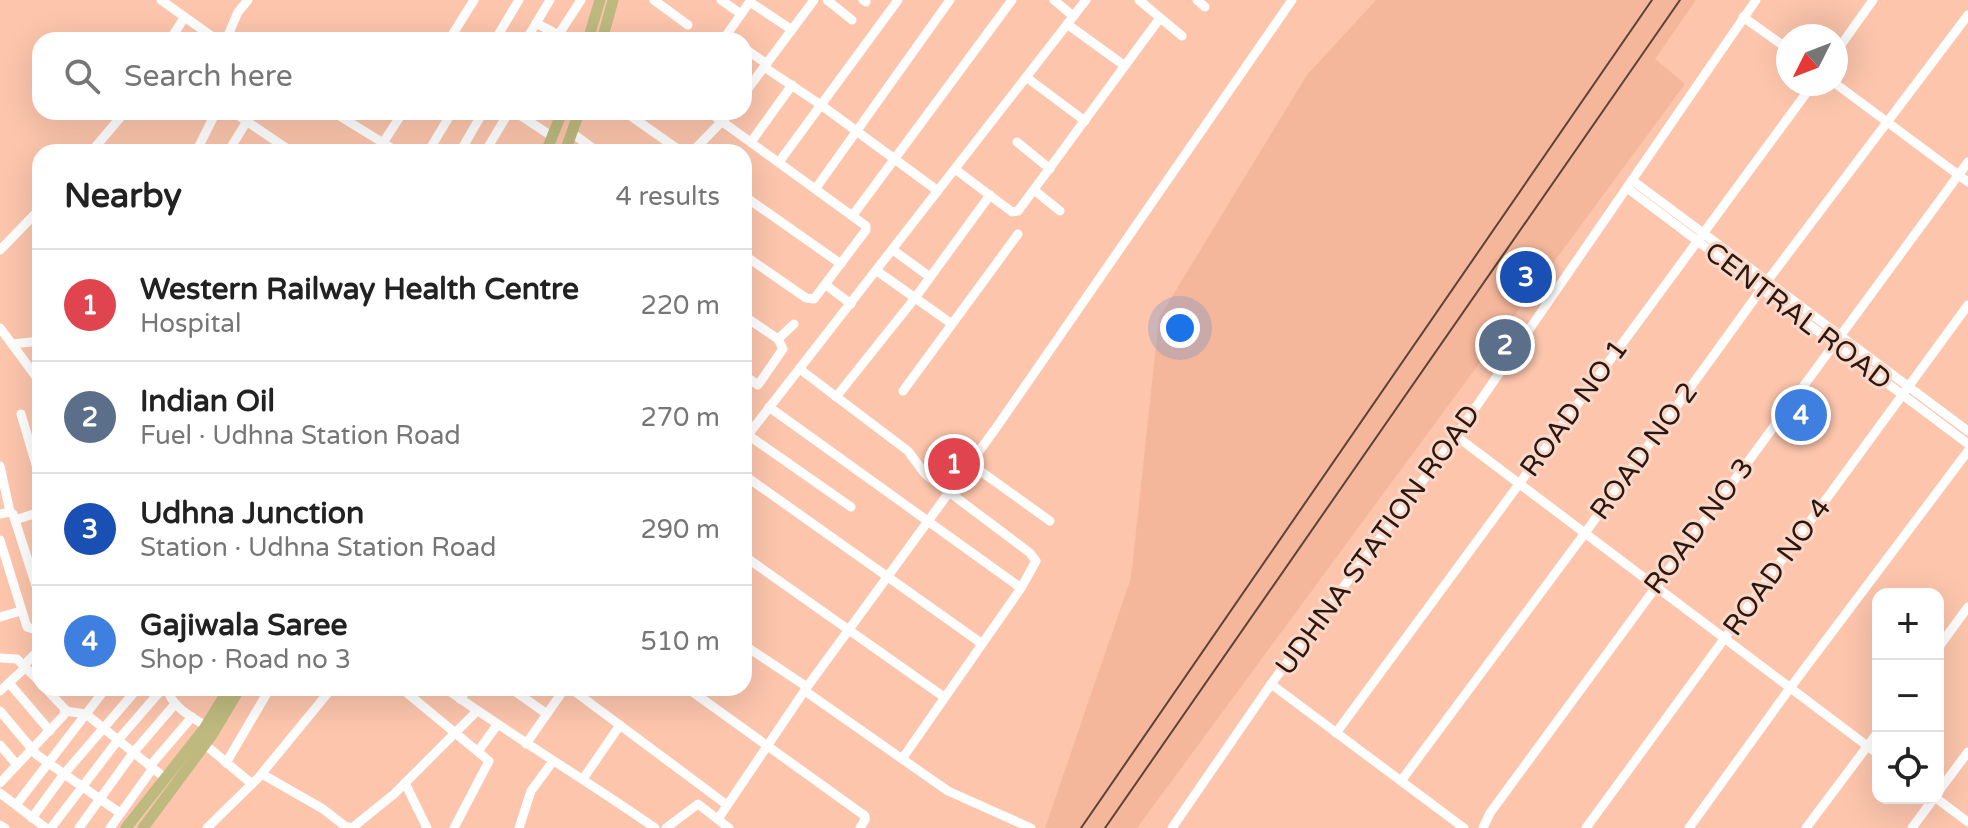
<!DOCTYPE html>
<meta charset="utf-8">
<style>
:root{--surface:#fff;--page:#f6f6f6;--text:#222;--muted:#767676;--line:#e0e0e0;--accent:#2563eb}
body{margin:0;font-family:"Varela Round",sans-serif;background:var(--page);color:var(--text)}
.controls{position:absolute;right:24px;bottom:24px;display:grid;overflow:hidden;border-radius:16px;box-shadow:0 8px 32px #0002}
.controls button{width:72px;height:72px;display:grid;place-items:center;padding:0;border:0;border-bottom:2px solid var(--line);background:var(--surface);color:var(--text);font:40px sans-serif}
.compass{position:absolute;left:1776px;top:24px;width:72px;height:72px;border-radius:50%;background:var(--surface);box-shadow:0 8px 32px #0002;rotate:228deg}
.you{position:absolute;left:1180px;top:328px;width:28px;height:28px;margin:-20px;border:6px solid #fff;border-radius:50%;background:#1a73e8;box-shadow:0 0 0 12px #1a73e833}
.badge{display:grid;place-items:center;width:52px;height:52px;border-radius:50%;background:var(--accent);color:#fff;font-size:26px;font-weight:700}
.pin{position:absolute;translate:-50% -50%;border:4px solid #fff;box-shadow:0 2px 8px #0006}
.list{margin:0;padding:0;list-style:none}
h2{display:flex;justify-content:space-between;align-items:center;height:104px;margin:0;padding:0 32px;font-size:34px}
h2 small{font-size:26px;font-weight:400;color:var(--muted)}
.list li{display:grid;grid-template-columns:52px 1fr auto;gap:24px;align-items:center;box-sizing:border-box;height:112px;padding:0 32px;border-top:2px solid var(--line)}
.list b{display:block;font-size:30px;white-space:nowrap}
.list p{margin:0;font-size:26px;white-space:nowrap;color:var(--muted)}
.list em{font-size:26px;font-style:normal;color:var(--muted)}
.icon{flex:none;width:44px;height:44px;fill:none;stroke:currentColor;stroke-width:2;stroke-linecap:round;stroke-linejoin:round}
.map{position:relative;flex:none;width:1968px;height:828px;overflow:hidden}
.search{position:absolute;background:var(--surface);box-shadow:0 8px 32px #0002;left:32px;top:32px;width:720px;height:88px;display:flex;align-items:center;gap:20px;box-sizing:border-box;padding:0 28px;border-radius:24px;color:var(--muted);font-size:30px}
.panel{position:absolute;background:var(--surface);box-shadow:0 8px 32px #0002;left:32px;top:144px;width:720px;height:552px;border-radius:24px}
.map>svg:first-child{display:block}
.built{fill:#f5b79b}
.lines{fill:none;stroke-linecap:round;stroke-linejoin:round}
.minor{stroke:#fff;stroke-width:9}
.major{stroke:#bdb97f;stroke-width:11}
.rail{stroke:#5e4235;stroke-width:2}
.labels{text-anchor:middle;dominant-baseline:central;stroke-width:6;stroke-linejoin:round;paint-order:stroke}
.street-label{font-size:28px;fill:#2b170e;stroke:#f9d8c9}
</style>
<div class="map">
<svg width="1968" height="828" viewBox="0 0 1968 828">
<rect width="100%" height="100%" fill="#fcc5ac"/>
<path class="built" d="M1376,0h320l-41,59 30,25 -548,744h-92l86,-250 28,-260 148,-243z"/>
<g class="lines">
<g class="minor">
<path d="M161,0l56,40"/>
<path d="M654,0l34,25"/>
<path d="M721,0l20,14"/>
<path d="M827,0l25,20"/>
<path d="M863,0l3,2"/>
<path d="M1054,0l19,16"/>
<path d="M1139,0l43,36"/>
<path d="M1197,0l8,7"/>
<path d="M750,2l42,28"/>
<path d="M1743,17l45,32"/>
<path d="M536,23l32,17"/>
<path d="M1067,24l58,42"/>
<path d="M170,40l14,-22"/>
<path d="M226,40l12,-28 10,-12"/>
<path d="M449,40l25,-40"/>
<path d="M495,40l24,-40"/>
<path d="M526,40l24,-40"/>
<path d="M555,40l26,-40"/>
<path d="M723,40l28,-40"/>
<path d="M744,48l23,16"/>
<path d="M1836,52l37,-52"/>
<path d="M764,67l57,38 117,86"/>
<path d="M1026,77l59,44"/>
<path d="M1836,84l132,98"/>
<path d="M744,94l70,-94"/>
<path d="M233,112l59,40"/>
<path d="M333,112l65,40"/>
<path d="M515,112l38,25"/>
<path d="M625,112l57,40"/>
<path d="M709,112l157,114v4l-52,69 -8,-1 -62,-43"/>
<path d="M572,133l26,19"/>
<path d="M751,142l41,-57"/>
<path d="M1017,142l33,27"/>
<path d="M91,152l34,-40"/>
<path d="M196,152l20,-40"/>
<path d="M228,152l19,-31"/>
<path d="M377,152l26,-40"/>
<path d="M428,152l24,-40"/>
<path d="M460,152l23,-40"/>
<path d="M485,152l24,-40"/>
<path d="M692,152l39,-40"/>
<path d="M779,162l119,-162"/>
<path d="M955,169l57,43 6,-1 142,-193"/>
<path d="M1632,180l336,251"/>
<path d="M816,188l134,-188"/>
<path d="M1627,188l341,256"/>
<path d="M1034,190l26,21"/>
<path d="M744,196l97,68"/>
<path d="M853,215l159,-215"/>
<path d="M0,250l40,-41"/>
<path d="M893,250l37,27"/>
<path d="M877,271l75,53"/>
<path d="M826,285l25,19"/>
<path d="M744,316l34,23 16,-15"/>
<path d="M0,328l40,54"/>
<path d="M13,344l27,-3"/>
<path d="M801,370l107,81 17,23 105,79 6,8 -15,27 -119,171"/>
<path d="M744,375l14,10 25,-36 -5,-10"/>
<path d="M903,391l115,-157"/>
<path d="M836,397l79,-99 75,-103"/>
<path d="M769,407l252,181"/>
<path d="M21,414l19,64"/>
<path d="M748,435l103,72"/>
<path d="M1456,436l422,318"/>
<path d="M744,440l342,-440"/>
<path d="M969,463l81,58"/>
<path d="M0,466l10,46"/>
<path d="M744,475l237,168"/>
<path d="M0,514l10,-2 3,2 27,84"/>
<path d="M15,520l25,-8"/>
<path d="M0,540l27,87 6,2 7,-7"/>
<path d="M744,556l200,141"/>
<path d="M0,617l21,-6"/>
<path d="M744,645l63,42"/>
<path d="M1938,648l30,-41"/>
<path d="M0,658l17,1 23,23"/>
<path d="M24,665l16,-16"/>
<path d="M9,683l41,48"/>
<path d="M1271,684l193,144"/>
<path d="M167,688c4,18 24,29 39,38"/>
<path d="M401,688l88,73 -35,67"/>
<path d="M445,688c69,49 141,92 210,140"/>
<path d="M510,688l37,26"/>
<path d="M570,688l157,117"/>
<path d="M687,688l178,128v4l-5,8"/>
<path d="M0,691l26,-24"/>
<path d="M805,691l143,100 83,37"/>
<path d="M460,699l8,-11"/>
<path d="M0,711l37,44 83,58"/>
<path d="M65,711l21,3 79,64"/>
<path d="M1336,733l477,-649"/>
<path d="M202,742l50,42"/>
<path d="M526,744l39,-56"/>
<path d="M0,745l17,20"/>
<path d="M479,750l18,-25"/>
<path d="M226,763l44,-75"/>
<path d="M150,766l42,-49"/>
<path d="M262,774l61,35 22,17 7,2 42,-34 83,-83"/>
<path d="M583,779l37,-54"/>
<path d="M1401,781l184,-248 183,-253 200,-265"/>
<path d="M0,783l64,-68 1,-6 -20,-21"/>
<path d="M405,783l22,45"/>
<path d="M1938,792l30,-40"/>
<path d="M0,793l46,35"/>
<path d="M1936,798l32,24"/>
<path d="M16,805l90,-117"/>
<path d="M32,818l32,-44 74,-86"/>
<path d="M718,819l89,-132 189,-259 296,-428"/>
<path d="M0,825l5,3"/>
<path d="M51,828l67,-88 45,-52"/>
<path d="M79,828l54,-75 42,-49"/>
<path d="M110,828l43,-60"/>
<path d="M207,828l51,-50 74,-90"/>
<path d="M519,828l12,-37 22,-30"/>
<path d="M666,828l32,-24 31,24"/>
<path d="M1172,828l99,-144 185,-248 300,-436"/>
<path d="M1483,828l7,-15 478,-651"/>
<path d="M1586,828l382,-523"/>
<path d="M1689,828l101,-140 178,-237"/>
<path d="M1806,828l72,-96"/>
<path d="M1912,828l22,-30"/>
</g>
<g class="major">
<path d="M588,40l12,-40"/>
<path d="M602,40l11,-40"/>
<path d="M546,152l16,-40"/>
<path d="M565,152l14,-40"/>
<path d="M126,828l78,-99 25,-41"/>
<path d="M143,828l69,-93 28,-47"/>
</g>
<g class="rail">
<path d="M1081,828l571,-828"/>
<path d="M1105,828l575,-828"/>
</g>
</g>
<g class="labels">
<g class="street-label">
<text transform="translate(1798 316) rotate(37)">CENTRAL ROAD</text>
<text transform="translate(1574 408) rotate(-54)">ROAD NO 1</text>
<text transform="translate(1644 451) rotate(-54)">ROAD NO 2</text>
<text transform="translate(1699 526) rotate(-53)">ROAD NO 3</text>
<text transform="translate(1378 540) rotate(-54)">UDHNA STATION ROAD</text>
<text transform="translate(1777 567) rotate(-54)">ROAD NO 4</text>
</g>
</g>
</svg>
<div class="controls">
<button>+</button>
<button>−</button>
<button><svg class="icon" aria-label="locate" viewBox="0 0 24 24"><circle cx="12" cy="12" r="6"/><path d="M12 2v4M12 18v4M2 12h4M18 12h4"/></svg></button>
</div>
<svg class="compass" viewBox="-18 -18 36 36"><path d="M0-13l5 13h-10z" fill="#e53935"/><path d="M0 13l5-13h-10z" fill="#767676"/></svg>
<div class="you"></div>
<div class="pin badge" style="left:954px;top:464px;background:#e0444e">1</div>
<div class="pin badge" style="left:1505px;top:345px;background:#5c6f8a">2</div>
<div class="pin badge" style="left:1526px;top:277px;background:#1a4fb4">3</div>
<div class="pin badge" style="left:1801px;top:415px;background:#3f7fe0">4</div>
<div class="search"><svg class="icon" aria-label="search" viewBox="0 0 24 24"><circle cx="10" cy="10" r="6"/><path d="M15 15l6 6"/></svg>Search here</div>
<section class="panel">
<h2>Nearby<small>4 results</small></h2>
<ul class="list">
<li><span class="badge" style="background:#e0444e">1</span><div><b>Western Railway Health Centre</b><p>Hospital</p></div><em>220 m</em></li>
<li><span class="badge" style="background:#5c6f8a">2</span><div><b>Indian Oil</b><p>Fuel · Udhna Station Road</p></div><em>270 m</em></li>
<li><span class="badge" style="background:#1a4fb4">3</span><div><b>Udhna Junction</b><p>Station · Udhna Station Road</p></div><em>290 m</em></li>
<li><span class="badge" style="background:#3f7fe0">4</span><div><b>Gajiwala Saree</b><p>Shop · Road no 3</p></div><em>510 m</em></li>
</ul>
</section>
</div>
